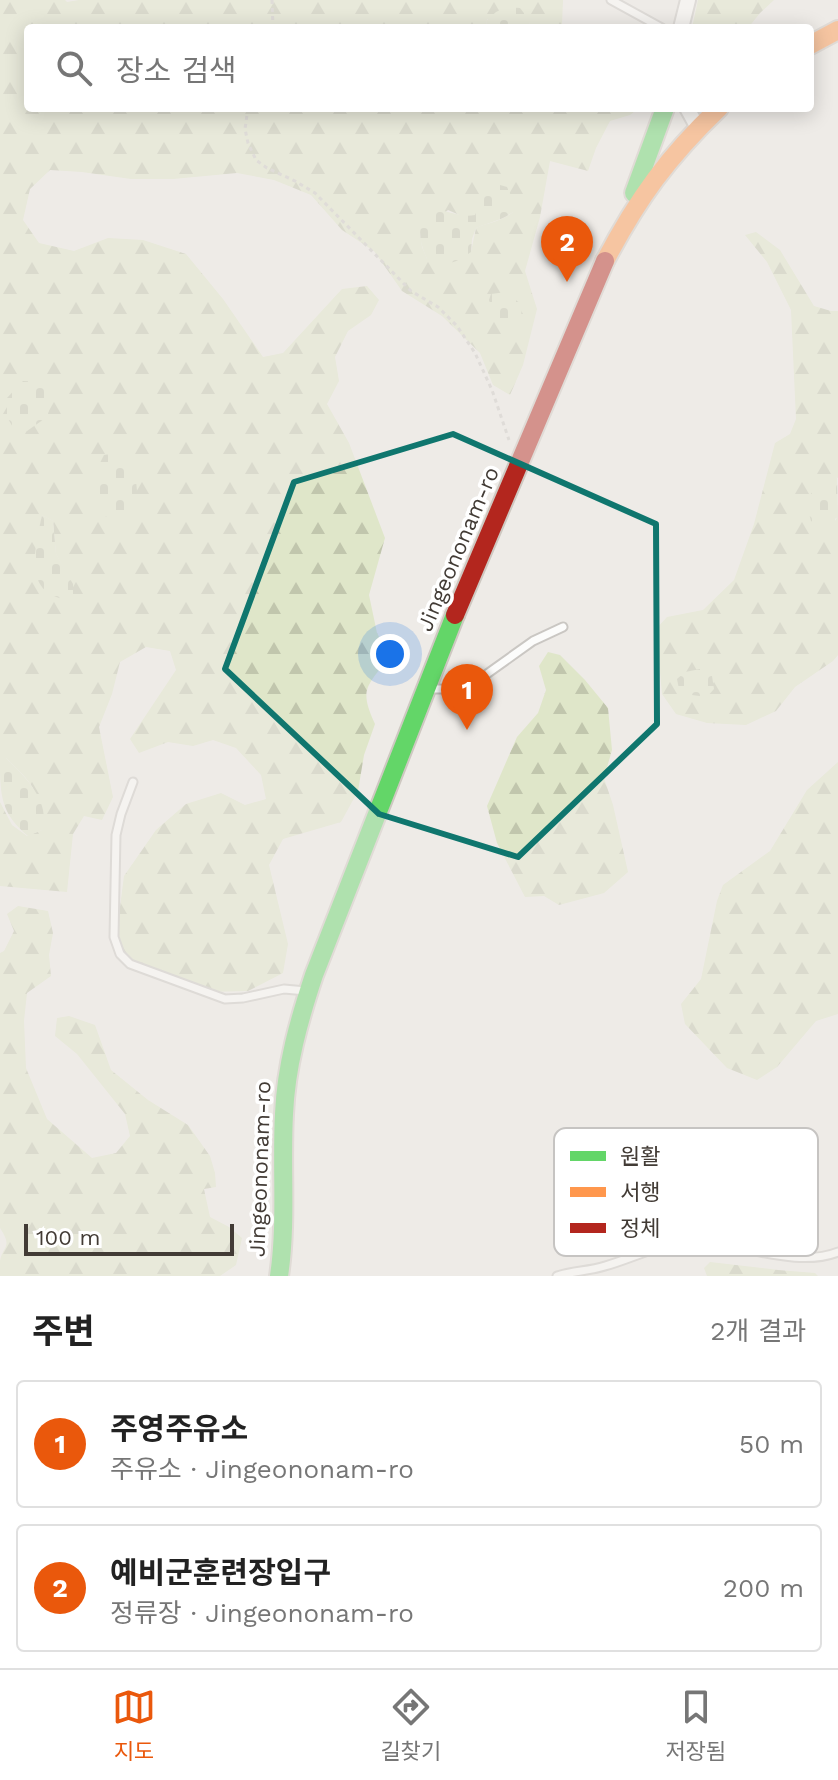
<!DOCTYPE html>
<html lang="ko">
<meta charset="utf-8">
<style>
:root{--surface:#fff;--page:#f6f6f6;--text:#222;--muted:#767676;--line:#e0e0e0;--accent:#ea580c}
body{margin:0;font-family:"Work Sans","Noto Sans KR",sans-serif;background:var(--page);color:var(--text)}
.scale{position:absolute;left:24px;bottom:20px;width:210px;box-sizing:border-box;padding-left:8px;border:4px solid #423b35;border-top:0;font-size:22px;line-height:28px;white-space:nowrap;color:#423b35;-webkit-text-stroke:6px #fff;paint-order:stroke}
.you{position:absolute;left:390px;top:654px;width:28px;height:28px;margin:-20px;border:6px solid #fff;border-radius:50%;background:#1a73e8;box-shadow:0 0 0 12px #1a73e833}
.badge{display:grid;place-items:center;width:52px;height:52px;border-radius:50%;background:var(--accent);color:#fff;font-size:26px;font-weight:700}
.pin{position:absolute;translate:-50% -66px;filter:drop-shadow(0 2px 4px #0008)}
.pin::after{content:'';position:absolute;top:42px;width:28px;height:24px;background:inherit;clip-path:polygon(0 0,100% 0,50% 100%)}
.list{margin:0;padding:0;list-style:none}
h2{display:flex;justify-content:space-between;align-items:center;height:104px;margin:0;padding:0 32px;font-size:34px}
h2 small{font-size:26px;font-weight:400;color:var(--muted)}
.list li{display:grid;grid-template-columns:52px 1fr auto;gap:24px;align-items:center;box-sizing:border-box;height:128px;margin:0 16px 16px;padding:0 16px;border:2px solid var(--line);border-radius:8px}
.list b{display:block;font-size:30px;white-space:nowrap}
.list p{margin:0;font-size:26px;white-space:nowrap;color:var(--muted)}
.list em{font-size:26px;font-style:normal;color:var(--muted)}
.icon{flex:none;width:44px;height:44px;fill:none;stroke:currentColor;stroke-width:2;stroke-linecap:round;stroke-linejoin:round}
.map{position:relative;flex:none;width:838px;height:1276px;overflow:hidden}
.search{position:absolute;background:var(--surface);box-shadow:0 4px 20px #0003;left:24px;right:24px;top:24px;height:88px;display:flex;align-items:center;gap:20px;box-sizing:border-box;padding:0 28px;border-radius:8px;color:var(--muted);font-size:30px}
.sheet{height:392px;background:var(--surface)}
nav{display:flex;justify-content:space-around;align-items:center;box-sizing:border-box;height:112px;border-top:2px solid var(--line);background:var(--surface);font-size:22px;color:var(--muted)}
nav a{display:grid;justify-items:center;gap:4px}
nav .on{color:var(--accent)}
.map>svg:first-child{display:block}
.forest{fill:url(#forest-firs);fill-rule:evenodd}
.cemetery{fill:url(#cemetery-stones)}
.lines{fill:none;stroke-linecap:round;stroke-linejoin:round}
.lane-casing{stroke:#cac7c3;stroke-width:11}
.street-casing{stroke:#cac7c3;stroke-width:18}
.fast-casing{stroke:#cec8c1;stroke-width:22}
.slow-casing{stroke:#cec8c1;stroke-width:22}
.jam-casing{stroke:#cec8c1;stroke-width:22}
.path{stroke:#ccc9c6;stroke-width:3;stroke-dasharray:4 4;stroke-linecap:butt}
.lane{stroke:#fcfcfb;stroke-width:7}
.street{stroke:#fcfcfb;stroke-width:14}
.fast{stroke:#63d668;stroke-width:18}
.slow{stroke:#ff974d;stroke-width:18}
.jam{stroke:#b3261e;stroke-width:18}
.marked{fill:none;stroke:#0f766e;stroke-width:6;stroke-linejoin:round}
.labels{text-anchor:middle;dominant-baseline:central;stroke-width:7;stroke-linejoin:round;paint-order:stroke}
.street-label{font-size:22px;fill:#423b35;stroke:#fff}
.key{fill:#fff;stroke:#c6c4c2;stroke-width:2}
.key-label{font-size:22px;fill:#423b35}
</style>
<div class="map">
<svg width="838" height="1276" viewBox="0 0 838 1276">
<defs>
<pattern id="forest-firs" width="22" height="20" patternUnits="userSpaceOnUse" patternTransform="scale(2)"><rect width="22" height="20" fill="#dfe6c9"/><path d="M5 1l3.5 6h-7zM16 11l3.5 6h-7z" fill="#c1c6ad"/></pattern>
<pattern id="cemetery-stones" width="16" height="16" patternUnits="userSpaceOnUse" patternTransform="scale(2)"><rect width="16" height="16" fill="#dfe6c9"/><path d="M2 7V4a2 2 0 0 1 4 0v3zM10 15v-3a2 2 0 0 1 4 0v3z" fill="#c1c6ad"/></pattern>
</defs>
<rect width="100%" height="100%" fill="#eeebe7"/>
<g class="forest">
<path d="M0,0h65l2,2 12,-2h484l-1,24 7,4h-40l1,-7 -43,-2 -1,9h-458v80h611l-9,7 -20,6 -14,27 -8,23 -38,-10 -10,56 -15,54 12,38 -14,56 -13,30 -17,-10 -13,-32 -38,-37 -40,-25 -28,-40 -32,-21 -31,-35 -37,-15 -37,-7 -64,6h-42l-49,-7 -32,-2 -20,19 -7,31 16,23 35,8 34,-13 35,2 43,14 37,45 40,58 20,-4 59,-64 25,-3 12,14 -8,15 -23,16 -13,26 4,24 -12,23 22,39 36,95 -16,57 8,38 12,22c-19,32 -32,30 -14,69l-11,31 -6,36 -17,31 -58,17 -14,26 19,79 -5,29 -35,18 -44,1 -40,-14 -39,-21 -8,-27 7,-54 32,-46 30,-26 35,-11 24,12 21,-6 -5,-24 -25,-27 -23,-8 -20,6 -25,-4 -29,11 -9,-14 46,-69 -6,-19 -24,-4 -26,15 -8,32 -13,33 14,70 -11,23 -18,-4 -11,18 -6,58 -67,-6v-84l12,23 15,11 15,-6c-3,-40 -7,-44 -36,-72h-6zM448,210l16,7 49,-5c-12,10 -23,10 -37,16l-5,24 -44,7 -5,-12 -2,-14zM42,515l11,6 3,33 17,31 -38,-26z"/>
<path d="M698,0h76l-14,13 -12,15h-56z"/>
<path d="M756,232l24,18 34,56 17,5h7v167l-2,-1 -1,44 3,-5v139l-5,6 -38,26 -19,24 -30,14 -39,-2 -31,-9 -14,-20 -6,-65 11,-12 36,-7 31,-30 20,-56 21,-81 15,-9 6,-15 -5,-109 -24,-48 -22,-27z"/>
<path d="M548,652l12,3 25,25 23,28 4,42 -8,28 9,27 15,67 -24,21 -45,12 -15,-9 -19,1 -28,-54 -10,-37 30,-69 21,-24 8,-23 -7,-24z"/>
<path d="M838,762v252l-22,7 -39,46 -20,13 -30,-12 -42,-44 -4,-20 20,-25 16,-78 6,-16 47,-34 37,-61z"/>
<path d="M18,906l30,5 5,22 -4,22 2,21 -24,17 -3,28 2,47 21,51 45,39 24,-5 14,-17 -5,-22 -48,-60 -22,-18 2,-18 12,-2 26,9 16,45 37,30 40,25 22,31 5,17 1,14 -12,2 6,28 19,10 13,11 -6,27 -16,11h-220c0,-5 0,-10 0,-15 3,-16 13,-13 0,-33v-275l4,-2 10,-20 -7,-17z"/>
<path d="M710,1262l68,8 37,3 3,3h-111l-3,-8z"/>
</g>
<g class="cemetery">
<path d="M506,7l14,1 10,13 -1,7h-43l1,-8 9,-8z"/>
<path d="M500,185l7,2 6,13v12c-12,9 -23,10 -37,16l-4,11 -1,13c-17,12 -24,15 -44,7 -8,-18 -12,-37 5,-50 16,1 28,9 43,6 3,-17 8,-25 25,-30z"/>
<path d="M506,292l16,13 -1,13 -12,11 -11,-2 -9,-27 2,-6z"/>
<path d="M23,381l18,1 12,16 -6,19 -20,14 -13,-2 -7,-12v-19z"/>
<path d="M124,452c12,18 15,37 12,58l-12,10c-27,-4 -29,-6 -36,-33l16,-32z"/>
<path d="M837,477l1,39 -13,13 -14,-8 -5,-20 10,-14z"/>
<path d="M42,515l11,6 3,33 17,30v14c-8,2 -12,1 -19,-2 -30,-13 -17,-56 -12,-81z"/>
<path d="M700,669l12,7 2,13 -7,8 -15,-2 -13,-6 -2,-10 8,-7z"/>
<path d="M0,758h6c19,19 45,43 36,72l-14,6c-28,-23 -28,-42 -28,-78z"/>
</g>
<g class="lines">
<g class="lane-casing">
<g id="lane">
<path d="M611,0l51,28"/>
<path d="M428,689h22l27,-8 56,-40 30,-14"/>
<path d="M133,782l-12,32 -5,21 -2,102 6,17 10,10 95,35 18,-1 41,-9 22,2"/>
<path d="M557,1276c16,-5 32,-5 48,-10 29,-8 57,-24 88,-24 46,0 102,27 145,10"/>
</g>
</g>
<g class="street-casing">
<g id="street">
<path d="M681,28l7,-28"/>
<path d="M687,108l11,20"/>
</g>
</g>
<g class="fast-casing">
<g id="fast">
<path d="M634,193l31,-85"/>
<path d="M279,1276c8,-54 2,-108 5,-162 2,-48 15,-94 30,-139l141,-360"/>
</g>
</g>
<g class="slow-casing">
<g id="slow">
<path d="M810,45l28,-15"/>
<path d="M605,261c33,-63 63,-104 114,-153"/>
</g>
</g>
<g class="jam-casing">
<path id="jam" d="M455,615l150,-354"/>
</g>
<g class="path">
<path d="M272,0l1,28"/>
<path d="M248,108l-3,21 3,14 8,17 11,8 28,13 20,12 96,98 27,16 19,19 18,27 17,37 17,50"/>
</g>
<use href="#lane" class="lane"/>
<use href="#street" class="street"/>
<use href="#fast" class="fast"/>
<use href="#slow" class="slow"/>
<use href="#jam" class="jam"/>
</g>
<path d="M0 0H838V1276H0ZM453,434l203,90 1,200 -139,133 -139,-43 -154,-145 69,-187z" fill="#eeebe7" fill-opacity=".55" fill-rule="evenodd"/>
<path class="marked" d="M453,434l203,90 1,200 -139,133 -139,-43 -154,-145 69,-187z"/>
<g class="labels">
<g class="street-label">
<text transform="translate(458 549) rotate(-67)">Jingeononam-ro</text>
<text transform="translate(260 1169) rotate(-88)">Jingeononam-ro</text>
</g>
</g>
<rect x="554" y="1128" width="264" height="128" rx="12" class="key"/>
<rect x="570" y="1151" width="36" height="10" fill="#63d668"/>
<rect x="570" y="1187" width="36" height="10" fill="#ff974d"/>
<rect x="570" y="1223" width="36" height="10" fill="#b3261e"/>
<g class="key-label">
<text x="620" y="1164">원활</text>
<text x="620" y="1200">서행</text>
<text x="620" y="1236">정체</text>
</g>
</svg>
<div class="scale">100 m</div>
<div class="you"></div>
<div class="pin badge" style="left:467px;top:730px">1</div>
<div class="pin badge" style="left:567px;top:282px">2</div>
<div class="search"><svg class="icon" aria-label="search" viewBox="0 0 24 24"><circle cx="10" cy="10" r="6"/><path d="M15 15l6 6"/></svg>장소 검색</div>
</div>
<section class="sheet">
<h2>주변<small>2개 결과</small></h2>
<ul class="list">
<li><span class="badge">1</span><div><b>주영주유소</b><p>주유소 · Jingeononam-ro</p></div><em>50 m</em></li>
<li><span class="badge">2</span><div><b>예비군훈련장입구</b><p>정류장 · Jingeononam-ro</p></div><em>200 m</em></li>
</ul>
</section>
<nav>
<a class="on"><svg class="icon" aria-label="map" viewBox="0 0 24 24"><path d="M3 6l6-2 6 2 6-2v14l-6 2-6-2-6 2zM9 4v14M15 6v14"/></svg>지도</a>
<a><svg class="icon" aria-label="directions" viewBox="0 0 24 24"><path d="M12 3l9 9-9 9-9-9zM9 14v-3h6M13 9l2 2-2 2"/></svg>길찾기</a>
<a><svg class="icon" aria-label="saved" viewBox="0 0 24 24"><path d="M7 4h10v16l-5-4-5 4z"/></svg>저장됨</a>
</nav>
